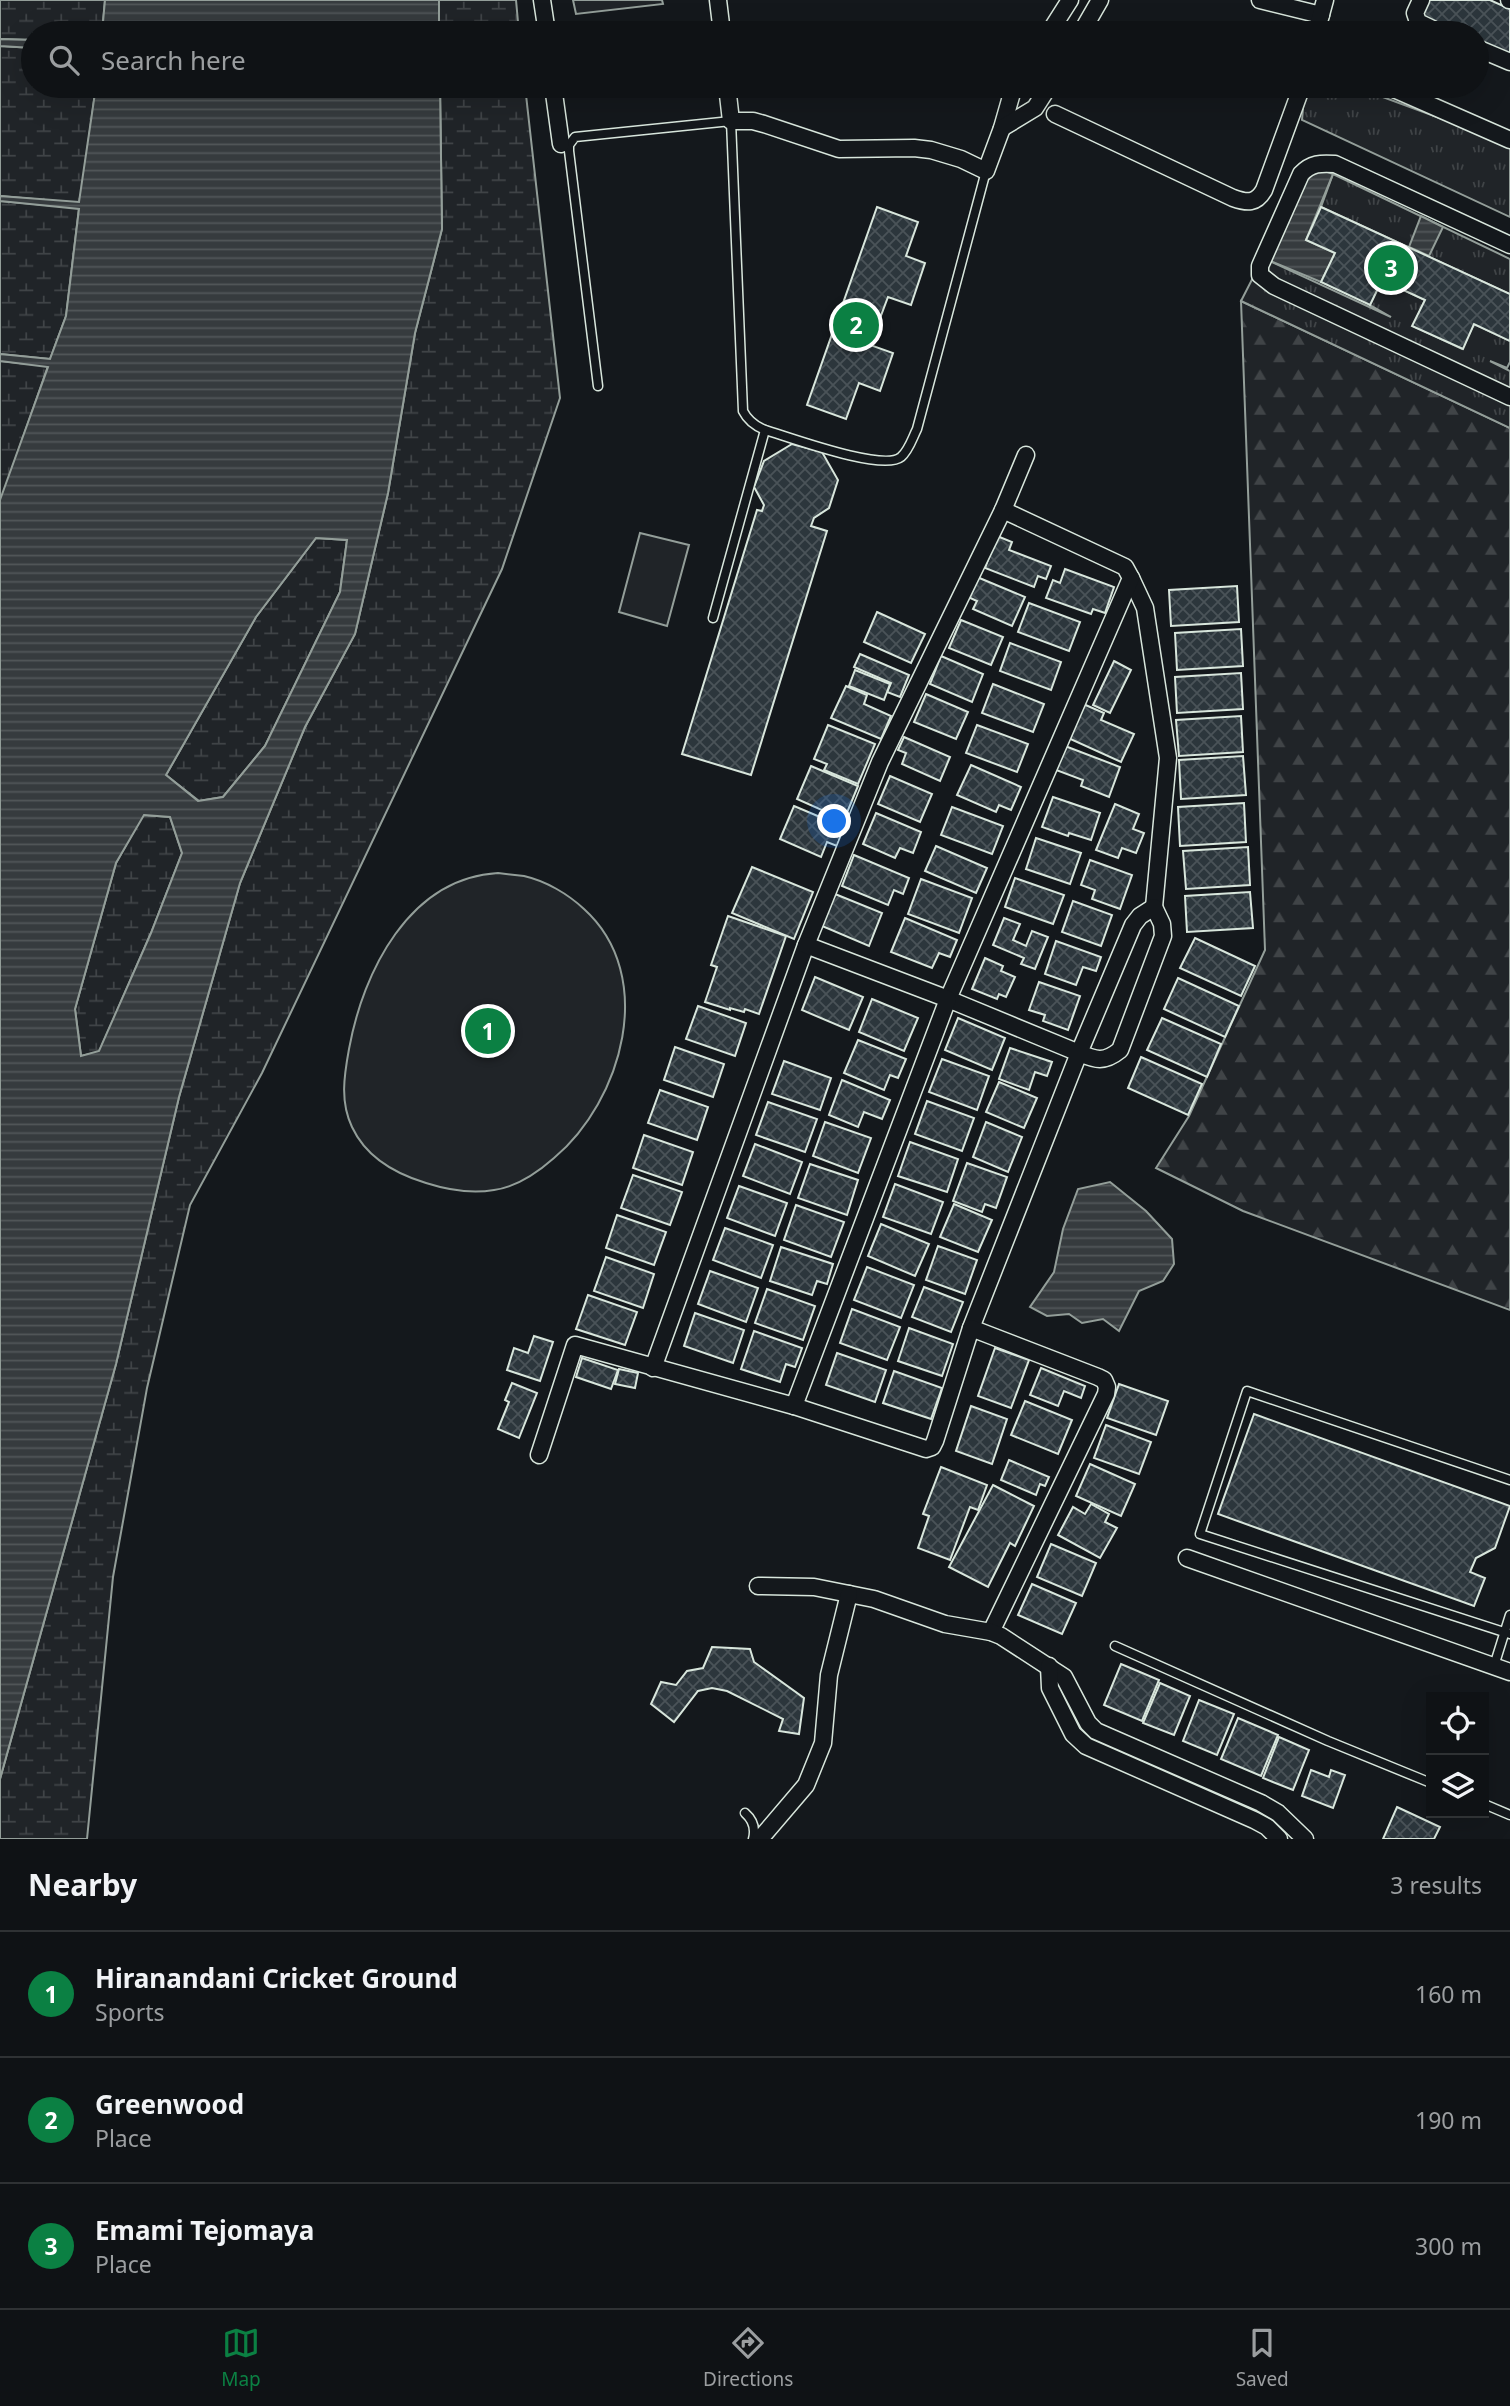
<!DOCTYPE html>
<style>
:root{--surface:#0f1215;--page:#181b1e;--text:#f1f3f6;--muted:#9b9ea0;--line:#2f3234;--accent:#0b8043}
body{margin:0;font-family:"Noto Sans",sans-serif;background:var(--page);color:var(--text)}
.controls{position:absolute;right:21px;bottom:21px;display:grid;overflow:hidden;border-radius:0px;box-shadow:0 7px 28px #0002}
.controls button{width:63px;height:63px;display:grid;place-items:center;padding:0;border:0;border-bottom:2px solid var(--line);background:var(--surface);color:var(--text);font:35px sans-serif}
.you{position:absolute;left:835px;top:822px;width:24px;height:24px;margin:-18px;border:5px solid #fff;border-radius:50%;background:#1a73e8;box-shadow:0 0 0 10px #1a73e833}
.badge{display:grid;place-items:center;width:46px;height:46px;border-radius:50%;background:var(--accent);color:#fff;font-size:23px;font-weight:700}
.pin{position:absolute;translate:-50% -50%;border:4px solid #fff;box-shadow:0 2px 7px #0006}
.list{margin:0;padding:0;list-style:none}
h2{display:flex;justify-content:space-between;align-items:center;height:91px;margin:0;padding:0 28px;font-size:30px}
h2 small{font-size:23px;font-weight:400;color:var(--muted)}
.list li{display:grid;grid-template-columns:46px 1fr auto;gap:21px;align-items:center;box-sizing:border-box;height:126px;padding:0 28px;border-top:2px solid var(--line)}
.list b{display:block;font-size:26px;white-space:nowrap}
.list p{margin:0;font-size:23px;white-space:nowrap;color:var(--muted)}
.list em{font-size:23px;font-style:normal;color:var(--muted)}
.icon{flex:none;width:38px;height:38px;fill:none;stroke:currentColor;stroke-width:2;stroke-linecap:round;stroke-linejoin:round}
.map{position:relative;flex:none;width:1510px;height:1839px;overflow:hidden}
.search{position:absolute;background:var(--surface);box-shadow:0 7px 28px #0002;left:21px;right:21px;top:21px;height:77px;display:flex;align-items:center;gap:18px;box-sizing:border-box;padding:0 24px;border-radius:38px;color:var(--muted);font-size:26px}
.sheet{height:469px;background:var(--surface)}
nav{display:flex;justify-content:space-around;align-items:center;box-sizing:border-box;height:98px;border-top:2px solid var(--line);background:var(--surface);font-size:19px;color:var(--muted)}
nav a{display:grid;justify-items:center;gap:4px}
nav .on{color:var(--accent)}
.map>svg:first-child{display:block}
.grass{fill:#202428;stroke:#939e99;stroke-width:2}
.forest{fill:url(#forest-firs);stroke:#939e99;stroke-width:2}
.wetland{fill:url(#wetland-marsh);stroke:#939e99;stroke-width:2}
.park{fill:url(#park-tufts);stroke:#939e99;stroke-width:2}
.water{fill:url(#water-rules);stroke:#939e99;stroke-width:2;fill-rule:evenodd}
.building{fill:url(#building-cross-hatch);stroke:#d8e6dc;stroke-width:2}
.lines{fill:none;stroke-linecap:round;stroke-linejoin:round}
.service-casing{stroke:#d8e6dc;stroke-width:11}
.minor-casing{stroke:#d8e6dc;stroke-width:19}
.service{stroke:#14181c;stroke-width:8}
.minor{stroke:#14181c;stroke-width:16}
</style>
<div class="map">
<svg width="1510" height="1839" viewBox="0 0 1510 1839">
<defs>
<pattern id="forest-firs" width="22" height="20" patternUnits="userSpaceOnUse" patternTransform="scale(1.75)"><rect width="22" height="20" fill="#202428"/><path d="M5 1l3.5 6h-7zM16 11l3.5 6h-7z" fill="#404447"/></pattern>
<pattern id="wetland-marsh" width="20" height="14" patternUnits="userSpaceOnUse" patternTransform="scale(1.75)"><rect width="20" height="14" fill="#202428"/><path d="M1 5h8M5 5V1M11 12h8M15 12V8" fill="none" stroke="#404447"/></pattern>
<pattern id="park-tufts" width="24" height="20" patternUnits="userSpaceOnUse" patternTransform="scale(1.75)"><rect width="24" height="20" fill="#202428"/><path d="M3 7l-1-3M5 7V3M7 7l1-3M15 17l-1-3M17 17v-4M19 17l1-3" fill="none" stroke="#404447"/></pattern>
<pattern id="water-rules" width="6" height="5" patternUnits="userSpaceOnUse" patternTransform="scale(1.75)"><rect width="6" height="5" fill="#363b3e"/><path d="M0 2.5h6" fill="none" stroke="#525759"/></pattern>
<pattern id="building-cross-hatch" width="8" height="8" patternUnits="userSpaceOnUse" patternTransform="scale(1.75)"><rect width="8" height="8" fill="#2c363c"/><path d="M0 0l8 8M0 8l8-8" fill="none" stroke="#4a5358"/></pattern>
</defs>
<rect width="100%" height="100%" fill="#14181c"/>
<g class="grass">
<path d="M573,0h89l1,4 -87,10z"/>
<path d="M640,533l49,12 -22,81 -48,-14z"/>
<path d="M498,873c9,1 18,2 26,3 22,5 44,18 60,33 74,67 38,192 -30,249 -17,15 -37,29 -60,32 -23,4 -46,0 -68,-7 -30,-9 -60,-26 -74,-56 -12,-25 -8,-51 -3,-78 14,-77 60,-171 149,-176z"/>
</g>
<path class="forest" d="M1241,301l269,127v882l-267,-99 -87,-43 33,-52 76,-166z"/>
<g class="wetland">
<path d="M0,0h105l-3,33h-69v7l-33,-1z"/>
<path d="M439,0h77l3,33h-80z"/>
<path d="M0,46l33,2v38h63l-16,117 -80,-7z"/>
<path d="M440,86h85l35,312 -58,171 -240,504 -72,132 -43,183 -34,189 -26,262h-87v-60l116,-415 63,-267 61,-214 65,-156 50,-93 33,-141 27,-160 27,-104z"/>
<path d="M0,201l79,7 -13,108 -16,43 -50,-5z"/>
<path d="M0,361l48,5 -47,134h-1z"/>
<path d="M316,538l31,2 -7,52 -75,154 -42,51 -24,4 -33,-26 90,-158z"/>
<path d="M143,815l27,2 12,36 -31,80 -52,119 -18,4 -6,-47 41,-146z"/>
</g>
<g class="park">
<path d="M1305,86h48l157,58v73l-208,-97z"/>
<path d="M1333,174l177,85v35l-189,-87z"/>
<path d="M1263,258l128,59 -21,-12 12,-25 43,20 -12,26 49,23 12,-25 36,17v21l-3,6 -17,-7 20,10v57l-269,-127z"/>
</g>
<g class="water">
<path d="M105,0h334v33h-337z"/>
<path d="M0,39l33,1v8l-33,-2z"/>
<path d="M96,86h344l2,143 -27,104 -27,160 -33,141 -50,93 -65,156 -61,214 -63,267 -116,415v-1279l48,-133 -48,-6v-7l50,5 16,-43 13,-107 -79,-8v-5l79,6zM316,538l31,2 -7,52 -75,154 -42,51 -25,4 -32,-26 90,-158zM144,815l26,2 12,36 -31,80 -52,118 -18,5 -6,-47 41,-146z"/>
<path d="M1312,166l21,8 -27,66 29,13 -14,29 -58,-24z"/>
<path d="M1421,216l22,11 -14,29 -20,-9z"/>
<path d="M1110,1182l36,29 26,28 2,25 -11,17 -24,10 -20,40 -16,-12 -21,4 -13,-9 -22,2 -17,-9 24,-35 9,-43 15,-40z"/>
</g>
<g class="building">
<path d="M1429,0h61l20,9v45l-33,-14v-7h-16l-39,-16z"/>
<path d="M877,207l41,15 -12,34 19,7 -14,42 -23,-8 -18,48 23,8 -13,38 -21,-8 -13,36 -39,-14z"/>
<path d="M1321,207l189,87v47l-36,-17 -11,25 -51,-23 13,-26 -43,-20 -12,25 -49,-23 14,-29 -29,-13z"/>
<path d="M792,444l30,8 16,28 -9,28 -15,10 -3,8 16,5 -76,244 -69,-21 75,-244 5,1 2,-6 -10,-18 10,-26z"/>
<path d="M997,536l15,6 -3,8 42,16 -5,13 -8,-3 -4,11 -49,-19z"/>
<path d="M1065,569l49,18 -9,26 -12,-4 -2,5 -45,-16 7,-18 7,3z"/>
<path d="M977,577l48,20 -13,29 -39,-17 4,-8 -9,-4z"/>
<path d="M1237,586l2,36 -68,4 -2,-36z"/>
<path d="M1029,603l51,19 -11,29 -51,-19z"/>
<path d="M877,612l48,22 -14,29 -47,-21z"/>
<path d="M961,620l42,17 -12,28 -42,-17z"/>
<path d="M1241,629l2,37 -66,4 -2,-37z"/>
<path d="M1010,643l51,19 -10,28 -51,-19z"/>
<path d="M860,654l49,21 -9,22 -13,-5 4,-9 -37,-16z"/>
<path d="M941,656l42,18 -11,28 -42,-18z"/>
<path d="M1114,661l17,9 -21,43 -17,-8z"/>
<path d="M855,670l35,14 -6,16 -35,-14z"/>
<path d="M1241,673l2,36 -66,4 -2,-36z"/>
<path d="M993,684l51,20 -11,28 -51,-19z"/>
<path d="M846,686l21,9 -3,9 27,12 -10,23 -50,-21z"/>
<path d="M926,694l42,18 -12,27 -42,-17z"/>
<path d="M1081,703l23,10 -3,7 33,14 -13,28 -55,-25z"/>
<path d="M1241,716l2,36 -64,4 -3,-36z"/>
<path d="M828,725l47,19 -17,40 -34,-14 3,-6 -13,-5z"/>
<path d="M977,725l51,19 -11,28 -51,-19z"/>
<path d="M904,737l46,20 -10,24 -38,-17 4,-11 -8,-3z"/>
<path d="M1065,746l55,21 -11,30 -28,-11 2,-6 -27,-10z"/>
<path d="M1243,756l3,39 -65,4 -2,-39z"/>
<path d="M971,765l50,22 -10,23 -12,-5 -3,7 -39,-17z"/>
<path d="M811,766l47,20 -14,34 -47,-21z"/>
<path d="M890,776l42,18 -12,28 -42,-18z"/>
<path d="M1053,797l47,16 -9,27 -22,-7 -1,3 -26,-9z"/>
<path d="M1244,803l2,39 -66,4 -2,-39z"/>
<path d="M1115,804l24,10 -6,15 11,4 -8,20 -14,-5 -4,10 -22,-8z"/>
<path d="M794,806l50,21 -7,19 -10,-4 -6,15 -41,-18z"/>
<path d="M952,807l51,19 -11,28 -51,-19z"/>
<path d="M876,813l45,19 -8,21 -13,-5 -5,10 -32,-14z"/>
<path d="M1036,838l45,15 -11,31 -44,-15z"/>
<path d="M936,846l51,22 -11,25 -51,-22z"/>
<path d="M1248,847l2,38 -64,4 -3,-38z"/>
<path d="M854,855l55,23 -6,16 -9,-4 -6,15 -46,-19z"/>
<path d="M1090,860l42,15 -12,34 -28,-10 3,-9 -14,-5z"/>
<path d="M752,867l61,25 -19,47 -62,-26z"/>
<path d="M1015,878l49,17 -11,29 -48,-17z"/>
<path d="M921,879l51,19 -13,35 -51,-19z"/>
<path d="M1250,892l3,36 -66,4 -2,-36z"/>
<path d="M835,894l47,19 -13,33 -47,-20z"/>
<path d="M1073,901l39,14 -11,31 -39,-14z"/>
<path d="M728,916l58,20 -27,78 -14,-5 -1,3 -14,-4v2l-25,-8 12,-35 -6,-2z"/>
<path d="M905,918l52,22 -7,17 -11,-4 -7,15 -41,-16z"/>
<path d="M1004,918l16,6 -7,16 13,6 6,-15 16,6 -13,32 -14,-5 3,-6 -31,-13z"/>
<path d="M1195,938l60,28 -14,30 -61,-28z"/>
<path d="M1056,941l45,16 -5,14 -13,-4 -7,18 -31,-11z"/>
<path d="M985,958l18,8 -2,5 14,6 -9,20 -7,-3 -2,5 -25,-10z"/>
<path d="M815,977l48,20 -14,33 -47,-20z"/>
<path d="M1178,978l61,28 -14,31 -61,-28z"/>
<path d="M1039,982l41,14 -12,34 -25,-9 2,-6 -16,-5z"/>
<path d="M872,999l46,19 -14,33 -45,-19z"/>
<path d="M698,1006l48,17 -11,33 -49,-17z"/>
<path d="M958,1018l47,20 -13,32 -47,-20z"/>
<path d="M1162,1018l59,26 -14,33 -60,-27z"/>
<path d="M858,1040l48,19 -8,19 -8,-3 -6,15 -40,-17z"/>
<path d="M675,1047l49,17 -11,33 -49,-17z"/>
<path d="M1010,1048l42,14 -5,14 -12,-4 -6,18 -30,-11z"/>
<path d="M1141,1057l61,27 -14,31 -60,-27z"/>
<path d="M942,1059l47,17 -12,34 -48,-18z"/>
<path d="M784,1061l47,17 -11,32 -48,-16z"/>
<path d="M842,1080l48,20 -8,19 -18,-7 -6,15 -29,-12z"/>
<path d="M999,1082l38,16 -13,30 -38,-16z"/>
<path d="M660,1090l48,17 -11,33 -49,-17z"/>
<path d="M927,1101l47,17 -12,33 -47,-17z"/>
<path d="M768,1102l49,17 -12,33 -49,-17z"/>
<path d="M825,1122l46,16 -13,35 -45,-17z"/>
<path d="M986,1122l36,15 -14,35 -35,-15z"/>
<path d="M644,1135l49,17 -11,33 -49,-17z"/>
<path d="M910,1142l48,17 -11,33 -49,-16z"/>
<path d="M755,1144l47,18 -12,32 -47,-18z"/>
<path d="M967,1163l40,14 -11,31 -11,-4 -3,8 -29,-11z"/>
<path d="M810,1164l48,16 -11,35 -49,-17z"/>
<path d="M633,1175l49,17 -12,33 -49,-17z"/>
<path d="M895,1184l48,18 -12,32 -48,-17z"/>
<path d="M739,1186l48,17 -12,33 -48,-18z"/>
<path d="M954,1204l38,16 -14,32 -38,-15z"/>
<path d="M796,1205l48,17 -13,35 -47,-17z"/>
<path d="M617,1215l49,17 -12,33 -48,-17z"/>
<path d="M881,1224l48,20 -14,32 -47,-20z"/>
<path d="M725,1228l48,17 -12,33 -48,-18z"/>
<path d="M938,1246l39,14 -12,34 -39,-14z"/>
<path d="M781,1247l52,17 -6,20 -10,-3 -5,14 -42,-14z"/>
<path d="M606,1257l48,17 -11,34 -49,-17z"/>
<path d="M867,1267l47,18 -13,33 -47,-18z"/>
<path d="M710,1271l48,17 -12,34 -48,-18z"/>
<path d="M924,1287l39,15 -12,30 -39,-15z"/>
<path d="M767,1289l48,17 -12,34 -48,-17z"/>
<path d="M588,1295l49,17 -12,33 -49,-16z"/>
<path d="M852,1309l48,18 -13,33 -47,-17z"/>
<path d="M695,1313l49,17 -11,33 -49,-17z"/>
<path d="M909,1328l44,16 -11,32 -44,-15z"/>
<path d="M754,1331l48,17 -7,19 -9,-3 -6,18 -39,-13z"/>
<path d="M534,1336l19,6 -13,39 -33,-11 7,-22 14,5z"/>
<path d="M995,1348l34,12 -18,48 -33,-12z"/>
<path d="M837,1353l49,17 -11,32 -49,-17z"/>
<path d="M582,1358l36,12 -7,19 -35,-12z"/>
<path d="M1041,1368l44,18 -4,12 -17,-7 -6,15 -28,-11z"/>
<path d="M619,1369l19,4 -3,15 -20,-4z"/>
<path d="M894,1371l48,17 -11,31 -48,-16z"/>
<path d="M512,1383l25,10 -18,45 -21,-9 11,-27 -4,-2z"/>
<path d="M1119,1384l49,17 -12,34 -49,-17z"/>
<path d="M1025,1401l47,19 -14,34 -47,-19z"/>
<path d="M971,1406l36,13 -15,45 -36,-13z"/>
<path d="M1254,1414l256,92 -15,42 -19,10 -6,14 15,6 -11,28 -256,-92z"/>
<path d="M1106,1425l45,17 -12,32 -45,-16z"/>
<path d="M1009,1460l40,17 -4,9 -5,-2 -4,11 -35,-15z"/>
<path d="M1090,1464l45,20 -14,32 -45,-20z"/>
<path d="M941,1467l46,18 -9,25 -8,-3 -20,53 -32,-12 11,-32 -6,-2z"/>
<path d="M993,1485l41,21 -19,40 -5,-3 -22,44 -39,-20z"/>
<path d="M1091,1504l18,10 -4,8 12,6 -17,30 -42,-23 15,-28 12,7z"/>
<path d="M1051,1544l45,19 -14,33 -45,-19z"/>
<path d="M1032,1584l44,19 -14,31 -44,-19z"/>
<path d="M712,1647l38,2 4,13 50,36 -5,36 -20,-3 4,-12 -56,-28 -15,-3 -14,3 -24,31 -23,-18 10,-22 15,3 11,-14 16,-3z"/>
<path d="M1121,1664l38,16 -17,41 -38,-16z"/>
<path d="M1160,1683l30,13 -16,39 -31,-12z"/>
<path d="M1199,1700l35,14 -17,41 -34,-14z"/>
<path d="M1238,1718l40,17 -17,41 -40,-17z"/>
<path d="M1279,1737l30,13 -16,40 -30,-12z"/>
<path d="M1311,1770l18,7 2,-7 14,5 -12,33 -31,-12z"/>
<path d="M1397,1807l43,20 -6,12h-51z"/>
</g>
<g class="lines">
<g class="service-casing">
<g id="service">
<path d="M598,386l-29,-235v-6l6,-8 156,-16 12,290c5,10 12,15 22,19 24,7 118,42 136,27 8,-7 11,-18 16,-28l69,-258"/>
<path d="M713,618l52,-188"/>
<path d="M1510,1480l-263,-89 -47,143 310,100"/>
<path d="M1115,1646l213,95 103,42"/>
<path d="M1494,1666l16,-51"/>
<path d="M1484,1804l26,11"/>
<path d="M745,1813c8,7 11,15 8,26"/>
</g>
</g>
<g class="minor-casing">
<g id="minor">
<path d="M542,0l5,33"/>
<path d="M718,0l4,33"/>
<path d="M1260,0l61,15"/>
<path d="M1421,0l-6,13 3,9 23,11"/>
<path d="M1509,0h1"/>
<path d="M1049,33l21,-33"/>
<path d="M1081,33l19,-33"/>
<path d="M1316,33l9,-33"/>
<path d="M1477,48l33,14"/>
<path d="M553,86l8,58"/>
<path d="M727,86l4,35h22l11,3 75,25 75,-1 17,2 30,9 25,12 16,-43 10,-35 4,-7"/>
<path d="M1387,86l123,54"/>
<path d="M1055,114l178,84c14,5 23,6 31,-8l38,-104"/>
<path d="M1002,128l33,-20 14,-22"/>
<path d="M1510,245l-175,-81c-14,-1 -24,-1 -34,10l-41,92v9l14,11 236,111"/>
<path d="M1131,578l14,30 23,150 -14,149"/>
<path d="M971,1328l108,-275 54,-128 7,-9 14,-9 8,17 1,12 -43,114c-16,13 -24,10 -41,3l-131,-54 183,-421 -6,-11 -122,-57"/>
<path d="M653,1368l153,-423 74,-183 123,-252 23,-55"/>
<path d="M794,1406l154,-407 -142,-54"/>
<path d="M539,1455l36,-110 219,61 132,43 6,-2 3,-6 36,-113 127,49 6,3 3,7 -1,7 -115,238"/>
<path d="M1187,1558l323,114"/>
<path d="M758,1586l56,1 60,12 71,25 46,8 10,4 63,41 24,46 8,8 165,72 17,10 27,26"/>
<path d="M1049,1666l1,22 23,46 13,12 168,74 13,7 12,12"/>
<path d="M760,1839l46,-54 17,-42 6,-68 20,-81"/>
</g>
</g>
<use href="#service" class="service"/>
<use href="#minor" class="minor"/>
</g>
</svg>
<div class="controls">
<button><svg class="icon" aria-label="locate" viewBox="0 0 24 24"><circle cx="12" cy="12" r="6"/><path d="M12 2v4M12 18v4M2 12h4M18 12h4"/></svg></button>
<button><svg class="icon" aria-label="layers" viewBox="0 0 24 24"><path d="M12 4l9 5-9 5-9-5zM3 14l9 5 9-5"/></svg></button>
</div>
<div class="you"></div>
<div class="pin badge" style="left:488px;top:1031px">1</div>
<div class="pin badge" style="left:856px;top:325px">2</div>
<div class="pin badge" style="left:1391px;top:268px">3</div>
<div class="search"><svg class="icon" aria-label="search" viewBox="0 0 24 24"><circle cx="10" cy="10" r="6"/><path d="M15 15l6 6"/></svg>Search here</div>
</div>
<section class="sheet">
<h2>Nearby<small>3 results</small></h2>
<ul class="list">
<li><span class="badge">1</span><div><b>Hiranandani Cricket Ground</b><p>Sports</p></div><em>160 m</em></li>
<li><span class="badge">2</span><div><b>Greenwood</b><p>Place</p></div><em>190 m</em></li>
<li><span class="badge">3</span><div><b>Emami Tejomaya</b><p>Place</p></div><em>300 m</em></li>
</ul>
</section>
<nav>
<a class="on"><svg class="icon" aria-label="map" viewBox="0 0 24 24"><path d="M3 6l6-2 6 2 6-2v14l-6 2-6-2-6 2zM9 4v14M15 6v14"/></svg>Map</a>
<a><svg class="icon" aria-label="directions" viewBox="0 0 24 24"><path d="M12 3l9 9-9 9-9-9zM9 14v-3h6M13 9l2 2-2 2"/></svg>Directions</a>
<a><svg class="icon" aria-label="saved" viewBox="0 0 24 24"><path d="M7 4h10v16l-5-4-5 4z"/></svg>Saved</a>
</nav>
